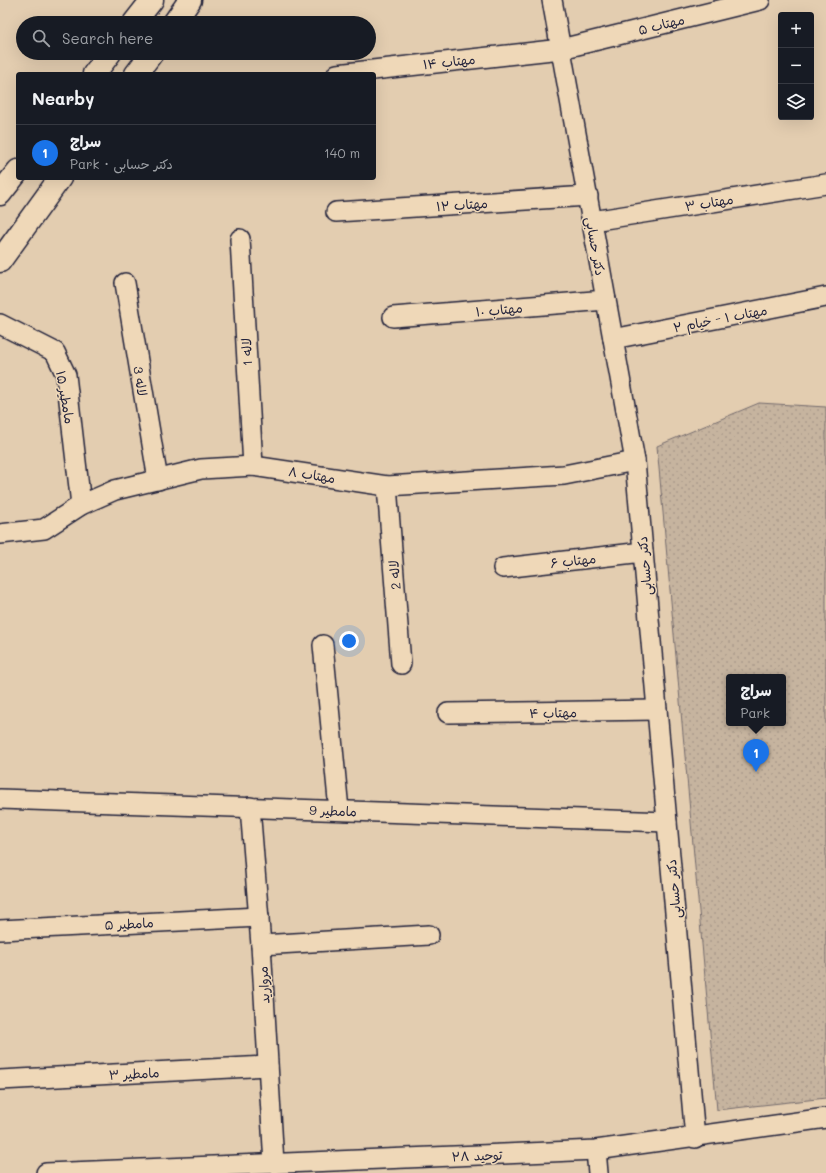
<!DOCTYPE html>
<meta charset="utf-8">
<style>
:root{--surface:#171b24;--page:#20242c;--text:#f1f3f6;--muted:#9ea1a6;--line:#363941;--accent:#1a73e8}
body{margin:0;font-family:Mali,"Playpen Sans Arabic",sans-serif;background:var(--page);color:var(--text)}
.controls{position:absolute;right:12px;top:12px;display:grid;overflow:hidden;border-radius:4px;box-shadow:0 4px 16px #0002}
.controls button{width:36px;height:36px;display:grid;place-items:center;padding:0;border:0;border-bottom:1px solid var(--line);background:var(--surface);color:var(--text);font:20px sans-serif}
.you{position:absolute;left:349px;top:641px;width:14px;height:14px;margin:-10px;border:3px solid #fff;border-radius:50%;background:#1a73e8;box-shadow:0 0 0 6px #1a73e833}
.badge{display:grid;place-items:center;width:26px;height:26px;border-radius:50%;background:var(--accent);color:#fff;font-size:13px;font-weight:700}
.pin{position:absolute;translate:-50% -33px;filter:drop-shadow(0 1px 2px #0008)}
.pin::after{content:'';position:absolute;top:21px;width:14px;height:12px;background:inherit;clip-path:polygon(0 0,100% 0,50% 100%)}
.popup{position:absolute;left:726px;top:674px;width:60px;height:52px;box-sizing:border-box;display:grid;place-content:center;border-radius:4px;background:var(--surface);filter:drop-shadow(0 1px 3px #0005);font-size:13px;white-space:nowrap;color:var(--muted)}
.popup b{font-size:15px;color:var(--text)}
.popup::after{content:'';position:absolute;left:50%;top:100%;margin-left:-8px;border:8px solid transparent;border-top-color:var(--surface)}
.list{margin:0;padding:0;list-style:none}
h2{display:flex;justify-content:space-between;align-items:center;height:52px;margin:0;padding:0 16px;font-size:17px}
h2 small{font-size:13px;font-weight:400;color:var(--muted)}
.list li{display:grid;grid-template-columns:26px 1fr auto;gap:12px;align-items:center;box-sizing:border-box;height:56px;padding:0 16px;border-top:1px solid var(--line)}
.list b{display:block;font-size:15px;white-space:nowrap}
.list p{margin:0;font-size:13px;white-space:nowrap;color:var(--muted)}
.list em{font-size:13px;font-style:normal;color:var(--muted)}
.icon{flex:none;width:22px;height:22px;fill:none;stroke:currentColor;stroke-width:2;stroke-linecap:round;stroke-linejoin:round}
.map{position:relative;flex:none;width:826px;height:1173px;overflow:hidden}
.search{position:absolute;background:var(--surface);box-shadow:0 4px 16px #0002;left:16px;top:16px;width:360px;height:44px;display:flex;align-items:center;gap:10px;box-sizing:border-box;padding:0 14px;border-radius:22px;color:var(--muted);font-size:15px}
.panel{position:absolute;background:var(--surface);box-shadow:0 4px 16px #0002;left:16px;top:72px;width:360px;height:108px;border-radius:4px}
.map>svg:first-child{display:block}
.park{fill:url(#park-dots);stroke:#746b6d;fill-rule:evenodd}
.lines{fill:none;stroke-linecap:round;stroke-linejoin:round}
.street-casing{stroke:#22223b;stroke-width:22}
.primary-casing{stroke:#22223b;stroke-width:25}
.street{stroke:#efd8b8;stroke-width:19}
.primary{stroke:#efd8b8;stroke-width:22}
.labels{text-anchor:middle;dominant-baseline:central;stroke-width:3;stroke-linejoin:round;paint-order:stroke}
.street-label{font-size:13px;fill:#22223b;stroke:#efd8b8}
</style>
<div class="map">
<svg width="826" height="1173" viewBox="0 0 826 1173">
<defs>
<pattern id="park-dots" width="8" height="8" patternUnits="userSpaceOnUse"><rect width="8" height="8" fill="#c6b49f"/><path d="M2 2h.1M6 6h.1" fill="none" stroke="#aa9a8a" stroke-width="1.8" stroke-linecap="round"/></pattern>
</defs>
<rect width="100%" height="100%" fill="#e3cdb0"/>
<filter id="ink" filterUnits="userSpaceOnUse"><feTurbulence type="fractalNoise" baseFrequency=".025" numOctaves="2"/><feDisplacementMap in="SourceGraphic" scale="8" xChannelSelector="R" yChannelSelector="G"/><feConvolveMatrix kernelMatrix="1 2 1 2 8 2 1 2 1" color-interpolation-filters="sRGB"/></filter>
<g filter="url(#ink)">
<path class="park" d="M759,403l67,4v691l-109,12 -60,-664zM729,677h54v46h-54z"/>
<g class="lines">
<g class="street-casing">
<g id="street">
<path d="M552,0l83,461 60,677"/>
<path d="M337,74l224,-25 199,-49"/>
<path d="M336,212l252,-16"/>
<path d="M592,221l234,-37"/>
<path d="M240,239l13,227"/>
<path d="M125,283l33,197"/>
<path d="M393,317l213,-17"/>
<path d="M0,324l55,28 11,23 15,130"/>
<path d="M613,339l213,-42"/>
<path d="M387,486l14,178"/>
<path d="M0,534l44,-5 37,-24 34,-15 86,-21 52,-3 134,20 177,-11 71,-14"/>
<path d="M503,568l140,-16"/>
<path d="M323,645l16,165"/>
<path d="M448,713l209,-3"/>
<path d="M0,799l667,23"/>
<path d="M250,807l11,138 13,219"/>
<path d="M0,930l259,-13"/>
<path d="M261,945l168,-10"/>
<path d="M0,1080l268,-14"/>
<path d="M596,1150l2,23"/>
<path d="M46,1173l550,-23 230,-32"/>
</g>
</g>
<g class="primary-casing">
<g id="primary">
<path d="M134,23l18,-23"/>
<path d="M174,23l16,-23"/>
<path d="M94,74l16,-21"/>
<path d="M136,74l16,-21"/>
<path d="M0,194l18,-23"/>
<path d="M0,261l60,-83"/>
</g>
</g>
<use href="#street" class="street"/>
<use href="#primary" class="primary"/>
</g>
</g>
<g class="labels">
<g class="street-label">
<text transform="translate(661 24) rotate(-14)">مهتاب ۵</text>
<text transform="translate(449 61) rotate(-6)">مهتاب ۱۴</text>
<text transform="translate(709 202) rotate(-9)">مهتاب ۳</text>
<text transform="translate(462 204) rotate(-4)">مهتاب ۱۲</text>
<text transform="translate(596 246) rotate(80)">دکتر حسابی</text>
<text transform="translate(499 309) rotate(-5)">مهتاب ۱۰</text>
<text transform="translate(720 318) rotate(-11)">مهتاب ۱ - خیام ۲</text>
<text transform="translate(246 352) rotate(-93)">لاله 1</text>
<text transform="translate(141 381) rotate(81)">لاله 3</text>
<text transform="translate(66 397) rotate(80)">مامطیر ۱۵</text>
<text transform="translate(312 474) rotate(9)">مهتاب ۸</text>
<text transform="translate(573 560) rotate(-6)">مهتاب ۶</text>
<text transform="translate(644 566) rotate(-95)">دکتر حسابی</text>
<text transform="translate(394 575) rotate(-95)">لاله 2</text>
<text transform="translate(553 712) rotate(-1)">مهتاب ۴</text>
<text transform="translate(333 810) rotate(2)">مامطیر 9</text>
<text transform="translate(673 889) rotate(-95)">دکتر حسابی</text>
<text transform="translate(129 923) rotate(-3)">مامطیر ۵</text>
<text transform="translate(263 985) rotate(-93)">مروارید</text>
<text transform="translate(134 1073) rotate(-3)">مامطیر ۳</text>
<text transform="translate(477 1155) rotate(-2)">توحید ۲۸</text>
</g>
</g>
</svg>
<div class="controls">
<button>+</button>
<button>−</button>
<button><svg class="icon" aria-label="layers" viewBox="0 0 24 24"><path d="M12 4l9 5-9 5-9-5zM3 14l9 5 9-5"/></svg></button>
</div>
<div class="you"></div>
<div class="pin badge" style="left:756px;top:772px">1</div>
<div class="popup"><b>سراج</b>Park</div>
<div class="search"><svg class="icon" aria-label="search" viewBox="0 0 24 24"><circle cx="10" cy="10" r="6"/><path d="M15 15l6 6"/></svg>Search here</div>
<section class="panel">
<h2>Nearby<small></small></h2>
<ul class="list">
<li><span class="badge">1</span><div><b>سراج</b><p>Park · دکتر حسابی</p></div><em>140 m</em></li>
</ul>
</section>
</div>
